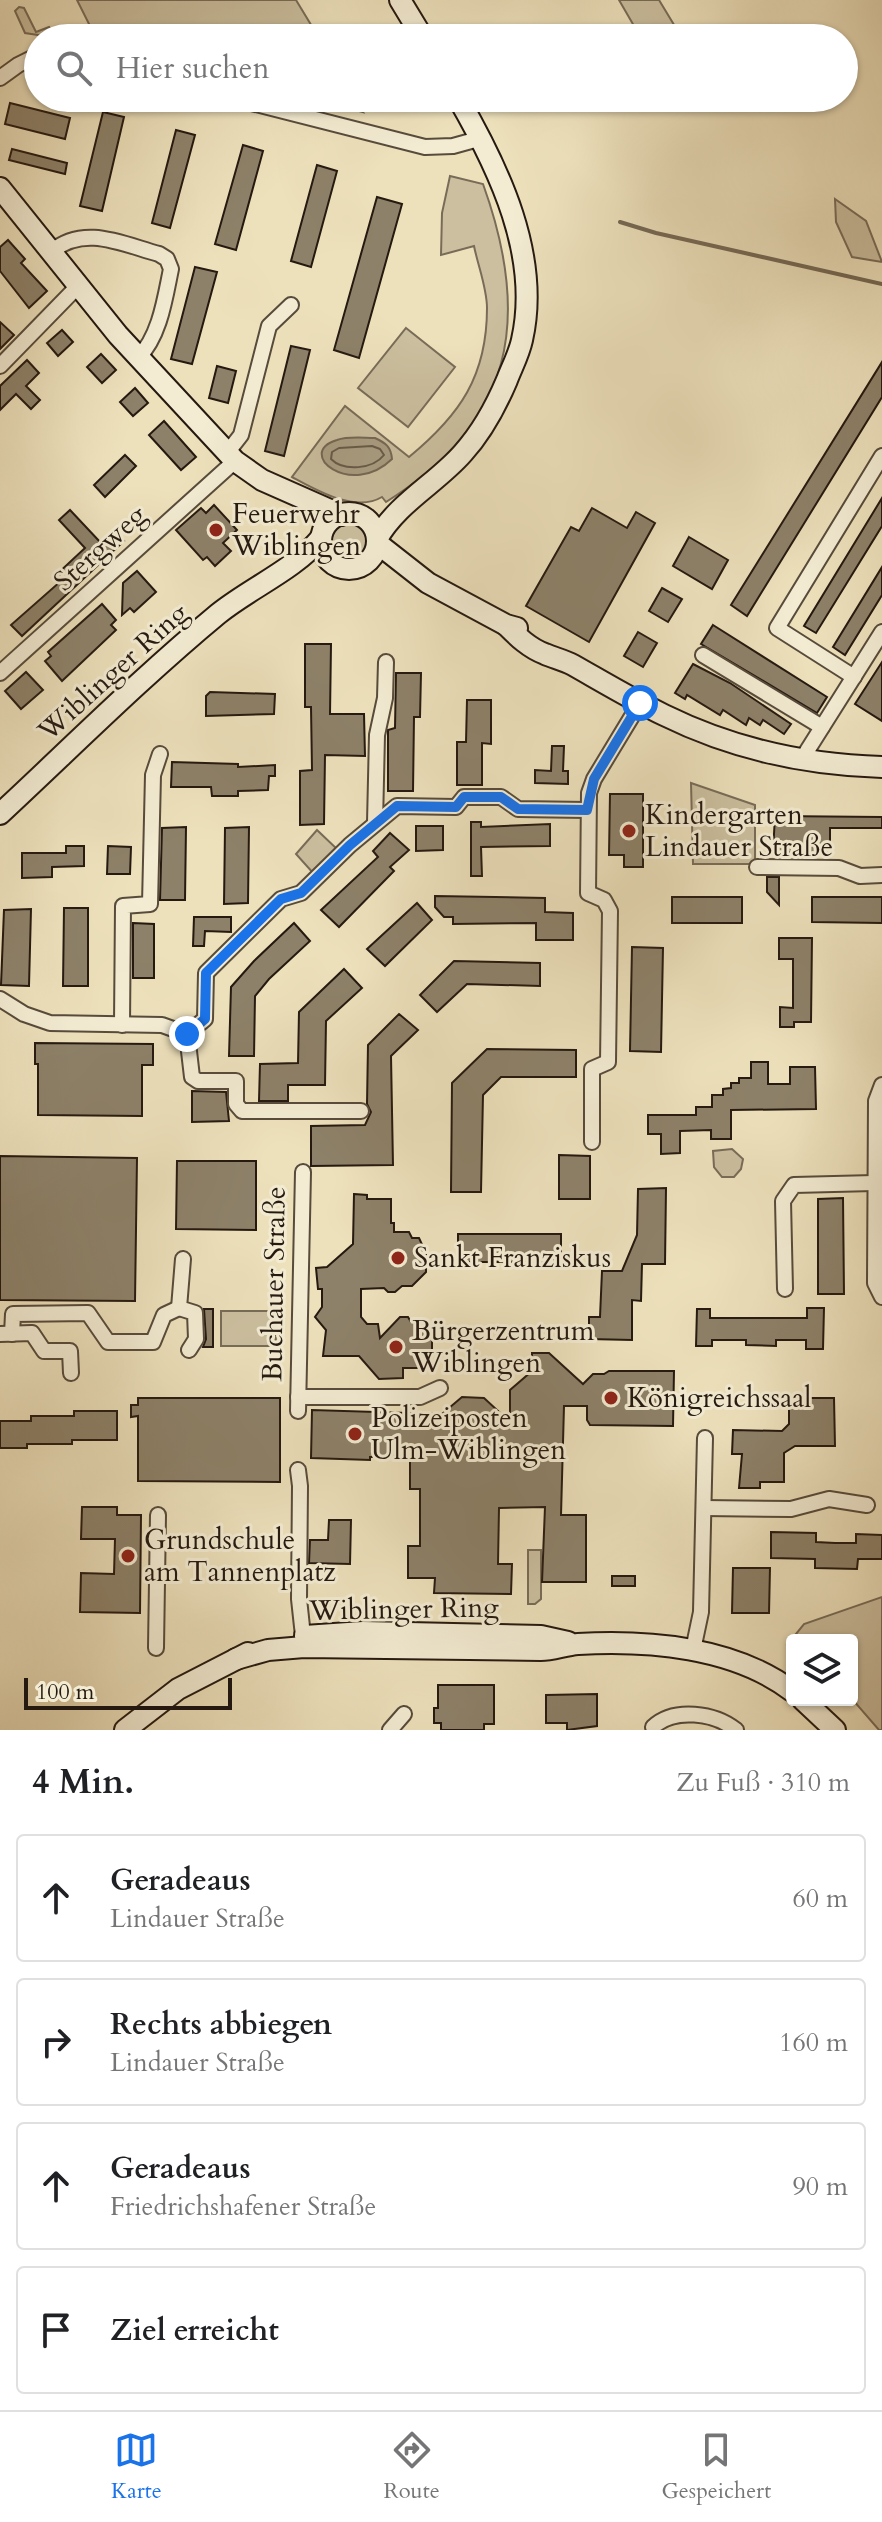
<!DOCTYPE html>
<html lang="de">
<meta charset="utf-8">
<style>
:root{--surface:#fff;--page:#f6f6f6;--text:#202124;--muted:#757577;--line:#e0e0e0;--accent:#1a73e8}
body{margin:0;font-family:Cardo,serif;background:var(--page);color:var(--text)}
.controls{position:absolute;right:24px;bottom:24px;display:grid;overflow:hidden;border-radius:8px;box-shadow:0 2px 6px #0004}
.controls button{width:72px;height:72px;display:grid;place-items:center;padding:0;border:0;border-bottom:2px solid var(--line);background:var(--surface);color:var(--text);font:40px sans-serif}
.scale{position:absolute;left:24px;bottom:20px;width:208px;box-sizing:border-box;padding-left:8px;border:4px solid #251910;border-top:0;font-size:22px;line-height:28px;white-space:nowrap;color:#251910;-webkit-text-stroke:6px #f3ecd3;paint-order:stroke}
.stop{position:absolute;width:24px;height:24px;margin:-18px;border:6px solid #1a73e8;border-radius:50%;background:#fff}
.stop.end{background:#1a73e8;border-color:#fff;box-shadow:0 2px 8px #0008}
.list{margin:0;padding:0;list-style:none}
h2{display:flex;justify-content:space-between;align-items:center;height:104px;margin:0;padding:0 32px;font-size:34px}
h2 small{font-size:26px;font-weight:400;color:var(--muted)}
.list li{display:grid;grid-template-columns:52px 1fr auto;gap:24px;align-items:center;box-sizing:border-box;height:128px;margin:0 16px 16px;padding:0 16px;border:2px solid var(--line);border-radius:8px}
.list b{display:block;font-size:30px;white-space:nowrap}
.list p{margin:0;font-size:26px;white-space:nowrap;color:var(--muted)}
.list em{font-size:26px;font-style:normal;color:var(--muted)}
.icon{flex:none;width:44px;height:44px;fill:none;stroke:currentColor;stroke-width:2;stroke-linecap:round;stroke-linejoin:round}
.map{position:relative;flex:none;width:882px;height:1730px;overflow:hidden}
.search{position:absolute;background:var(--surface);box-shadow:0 2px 6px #0004;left:24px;right:24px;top:24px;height:88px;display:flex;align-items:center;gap:20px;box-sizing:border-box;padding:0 28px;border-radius:44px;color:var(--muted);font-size:30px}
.sheet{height:680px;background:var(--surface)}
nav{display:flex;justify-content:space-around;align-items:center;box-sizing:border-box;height:112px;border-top:2px solid var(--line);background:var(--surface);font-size:22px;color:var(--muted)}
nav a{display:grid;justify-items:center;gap:4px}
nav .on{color:var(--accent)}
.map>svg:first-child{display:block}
.green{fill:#cbbf9f;stroke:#786c58;stroke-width:2}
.water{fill:#a99d82;stroke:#746854;stroke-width:2}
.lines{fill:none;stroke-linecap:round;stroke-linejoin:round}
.shore{stroke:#675b49;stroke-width:2}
.stream{stroke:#746854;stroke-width:4}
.building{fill:#8d8169;stroke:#251910;stroke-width:2}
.street-casing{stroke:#574b3b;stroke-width:18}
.secondary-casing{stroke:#251910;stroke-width:24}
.street{stroke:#f3ecd3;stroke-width:14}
.secondary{stroke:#f3ecd3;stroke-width:20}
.route{stroke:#1a73e8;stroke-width:10}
.poi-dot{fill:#8f2418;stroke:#f3ecd3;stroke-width:3}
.labels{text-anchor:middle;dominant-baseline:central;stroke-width:6;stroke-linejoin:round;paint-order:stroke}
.poi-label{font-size:28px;fill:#251910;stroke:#f3ecd3;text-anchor:start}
.street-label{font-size:28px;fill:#251910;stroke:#f3ecd3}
</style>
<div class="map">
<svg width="882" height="1730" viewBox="0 0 882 1730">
<rect width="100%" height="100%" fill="#ede1bc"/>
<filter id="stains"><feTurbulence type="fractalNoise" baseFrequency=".0025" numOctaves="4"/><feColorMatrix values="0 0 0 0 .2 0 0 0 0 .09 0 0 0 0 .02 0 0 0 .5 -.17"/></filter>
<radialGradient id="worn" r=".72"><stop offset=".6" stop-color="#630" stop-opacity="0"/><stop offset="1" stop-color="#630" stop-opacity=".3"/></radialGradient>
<g class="green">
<path d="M77,0h219l23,38h-223z"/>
<path d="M619,0h40l23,38h-41z"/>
<path d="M19,7l5,1 12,24 13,-5 8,11 -32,-5 -10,-22z"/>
<path d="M311,98h43l9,14z"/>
<path d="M450,176l33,8c49,136 31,238 -97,318l-4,-5c-27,16 -66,-7 -90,-20l53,-71 64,51c51,-42 78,-81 78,-149 0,-20 -9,-42 -13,-62l-33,9 1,-42z"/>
<path d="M835,199l31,22 16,41 -30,-5 -16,-35z"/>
<path d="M406,328l49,39 -47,60 -50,-39z"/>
<circle cx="349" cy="542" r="21"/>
<path d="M691,783l64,22v59h-62z"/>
<path d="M317,830l21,20 -24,24 -18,-20z"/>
<path d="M732,1149l11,10 -2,10 -7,8h-12l-8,-10 -1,-16z"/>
<path d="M221,1311h54l1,35h-55z"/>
<path d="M528,1550h13v49l-6,5h-7z"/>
<path d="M882,1597v133h-3l-27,-31v-59h-60v10l-5,-5 17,-21z"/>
</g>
<path class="water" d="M375,438c11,5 16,9 17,21 -41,40 -98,-6 -55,-19 11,-4 26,-2 38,-2z"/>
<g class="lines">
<path class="shore" d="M372,446l8,3 4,6c-11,14 -40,17 -53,4l1,-7 7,-4z"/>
<path class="stream" d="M620,222l36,11 226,51"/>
</g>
<g class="building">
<path d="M10,103l60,15 -5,21 -60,-15z"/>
<path d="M103,112l21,5 -22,94 -22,-5z"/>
<path d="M176,130l19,5 -25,93 -18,-5z"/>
<path d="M243,145l20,6 -27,99 -21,-6z"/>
<path d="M12,149l55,14 -2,11 -56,-14z"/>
<path d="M317,165l20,6 -26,96 -20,-6z"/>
<path d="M377,197l25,7 -43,154 -25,-8z"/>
<path d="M8,240l17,19 -4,4 26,28 -18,17 -29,-37v-24z"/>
<path d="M195,267l22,5 -25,92 -21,-5z"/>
<path d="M0,322l14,13 -14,14z"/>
<path d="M62,330l11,12 -15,14 -11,-13z"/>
<path d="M291,346l19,4 -26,106 -19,-5z"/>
<path d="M101,354l15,16 -14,13 -15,-16z"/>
<path d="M27,360l12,13 -13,13 14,14 -9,9 -15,-15 -16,16v-24z"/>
<path d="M882,362v35l-135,219 -16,-11z"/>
<path d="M217,366l19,5 -8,32 -19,-5z"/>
<path d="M135,388l13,15 -15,13 -13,-14z"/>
<path d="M164,421l32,36 -15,13 -32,-35z"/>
<path d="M125,455l11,11 -31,31 -11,-12z"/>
<path d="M882,498v28l-66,107 -12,-7z"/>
<path d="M214,505l23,25 -14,13 8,8 -16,15 -8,-9 -4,3 -27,-30 25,-22 5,5z"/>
<path d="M592,508l35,20 9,-16 19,11 -66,119 -63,-36 45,-79 8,4z"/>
<path d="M70,510l31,33 13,-13 10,11 -102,95 -11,-11 50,-44 -5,-6 29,-27 -26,-28z"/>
<path d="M689,537l39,23 -16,29 -39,-23z"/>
<path d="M882,567v28l-37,60 -12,-8z"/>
<path d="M137,571l19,21 -22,20 -4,-4 -8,7 1,-32z"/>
<path d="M662,588l20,11 -14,23 -19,-11z"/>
<path d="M102,604l14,16 -5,5 5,5 -54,51 -17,-20 6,-5 -3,-4z"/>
<path d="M713,625l114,72 -10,16 -116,-69z"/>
<path d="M638,632l19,11 -14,24 -19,-11z"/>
<path d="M305,644h26l-1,70h34l1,42 -40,-1 -1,69 -24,1v-54l12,-1 -1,-63h-6z"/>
<path d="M882,662v59l-27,-17z"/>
<path d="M693,664l37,19 61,41 -7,10 -21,-14 -3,5 -11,-7 -3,7 -23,-15 -3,5 -33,-20 -2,4 -10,-6z"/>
<path d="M26,672l17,18 -22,19 -16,-18z"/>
<path d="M396,673h25l-1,44h-6l-1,74h-25v-61l7,-2z"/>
<path d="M210,692l65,2 -1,20 -68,2v-20z"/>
<path d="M467,700h24v44l-9,-1v42h-25v-43h9z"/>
<path d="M552,746h12l-1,25h5v13l-33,-1v-13l16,1z"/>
<path d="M172,762l66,2v3l37,-2v11h-6l-1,14 -30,1v5h-26l-1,-9h-40z"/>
<path d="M610,794h33v73h-19v-12h-15z"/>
<path d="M775,816l107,1v11h-52v24h-57z"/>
<path d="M471,822h10v5l69,-3v22l-69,1 1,29h-11z"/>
<path d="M416,826h27v24l-27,1z"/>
<path d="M186,827l-1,73h-25l2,-72z"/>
<path d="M249,827l-1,76 -24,1 1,-76z"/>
<path d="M390,833l19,17 -19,17 4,4 -55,56 -18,-17 57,-53 -5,-6z"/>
<path d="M66,846h18v20l-32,1v10l-30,1v-25h44z"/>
<path d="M108,846l23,1 -1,27h-23z"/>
<path d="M767,877h12v28l-12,-13z"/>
<path d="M435,896l110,2v14l28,1v27h-37v-17l-83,1v-7h-9l-9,-10z"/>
<rect x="672" y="897" width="70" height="26"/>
<path d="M812,897h70v26l-70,-1z"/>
<path d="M417,903l15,17 -47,46 -18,-17z"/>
<path d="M64,908h24v78h-25z"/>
<path d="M31,909l-2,77 -28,-1 3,-75z"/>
<path d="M194,917h37v15l-26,-1 -1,15h-11z"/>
<path d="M133,923l21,1v54h-21z"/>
<path d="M294,923l16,18 -41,38 -14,17 -1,60h-25l2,-69 23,-26z"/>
<path d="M779,938h33l-1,84h-17v5h-14v-20l13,1v-49h-14z"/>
<path d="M632,947l31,1 -2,104 -31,-1z"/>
<path d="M454,961l86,2v23l-73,-2 -30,28 -17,-17z"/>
<path d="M344,969l18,19 -36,33 -1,64h-37v16h-29l1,-37 38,-1 1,-51z"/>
<path d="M399,1014l19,16 -27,26 2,109 -82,1v-40l54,-1 6,-13 -4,-8 1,-59z"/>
<path d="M35,1043l118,1v21h-11v51l-104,-1v-51h-3z"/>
<path d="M487,1049l89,1v27h-75l-18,18 -2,97h-30l1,-109z"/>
<path d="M751,1062h17v22h22v-17h25l1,42 -85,1v29h-20v-9l-31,1v22l-19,1v-20h-13v-19h48v-8h16v-12h11v-6l8,-1v-5h8v-5h12z"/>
<path d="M192,1091l34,1 3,29 -37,1z"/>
<path d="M559,1155l31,1v43h-31z"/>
<path d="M0,1156l137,2 -2,143 -135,-1z"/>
<path d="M177,1161h79v69l-80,-1z"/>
<path d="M666,1188l-1,76h-23l-1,37 -9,-1v40l-43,-1v-22h11l2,-46h20l15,-36 1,-46z"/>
<path d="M354,1194l13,1v4h24v24h3v9h15l3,6h7l7,15v19l-14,14h-10l-7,6h-7l-4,-4 -23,1v28l6,7h11l2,14 20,-21h8l3,5 8,1 13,15v18l-11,12h-18v10l-24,1 -20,-23h-36l3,-26 -11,-13 7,-10v-18h-4l-2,-21 11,-1 26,-23z"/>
<path d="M843,1198l1,96h-26v-95z"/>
<rect x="458" y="1234" width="103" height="28"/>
<path d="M807,1308h17l-1,41h-17v-9h-30v6l-30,-1v-5h-34v6h-16l1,-37h13v9h97z"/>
<path d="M204,1309h9v38h-10l3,-8z"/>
<path d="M532,1353h17l34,31 10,-10h11l5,-3h65l-1,55 -83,-1 -3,-5v-14h-23l-3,109h25v67h-44l3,-75 -46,1 -1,56h14l-1,30 -77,-1 1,-15h-27v-32h12v-57h-10v-32h-40v3l-59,-2 1,-48 130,4 20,-17 22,1 26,24v-32l22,-19z"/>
<path d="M138,1398h142v84l-142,-1v-65l-7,1v-12h7z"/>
<path d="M789,1398h45l1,48h-40l-11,7v29h-24v6h-21l3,-34h-10l1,-24 49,1 7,-7z"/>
<path d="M74,1411h43v29h-45v4h-45v4h-27v-27h31v-5h43z"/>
<path d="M82,1507h35v8h24l-1,98 -60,-1 1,-39 33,1 1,-35h-34z"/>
<path d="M329,1520h22l-1,44 -41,-1 1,-23h18z"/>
<path d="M771,1532l45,1v9l19,1h21v-9l26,1v24h-24l-1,10 -42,-1v-9l-44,-1z"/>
<path d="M733,1568h37l-1,45h-37z"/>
<rect x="612" y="1576" width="23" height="10"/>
<path d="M438,1685h56v39h-10v6h-43v-7h-7v-15h4z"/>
<path d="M597,1694v32l-30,4v-7h-21v-28z"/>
</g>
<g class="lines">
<g class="street-casing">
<g id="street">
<path d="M0,78l18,-13 20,-10"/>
<path d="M232,98l193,49 28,-1 29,-8"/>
<path d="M51,252c33,-28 71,-8 108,2l8,5 4,10c-6,29 -11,67 -33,89"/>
<path d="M0,366l78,-80"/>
<path d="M227,453l14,-18 28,-109 22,-21"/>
<path d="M703,655l119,72"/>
<path d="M0,673l235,-212"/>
<path d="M854,677l-77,-49 105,-172"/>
<path d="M804,761l3,-10 75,-119"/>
<path d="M375,823l2,-88 8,-37 1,-36"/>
<path d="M757,867l82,1 21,8 22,-1"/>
<path d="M0,999l24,15 26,9 112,2 25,9"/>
<path d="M122,1025l1,-119 27,-2 3,-129 7,-21"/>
<path d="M187,1034l18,-15 1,-46 75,-74 20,-6 49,-48 47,-39 59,1 8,-10h37l17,12 69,1"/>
<path d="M187,1034l5,43 6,4h38v23l6,7h119"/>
<path d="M882,1085l-6,16 -1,182 7,14"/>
<path d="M592,1142v-73l16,-7 2,-151 -6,-11 -16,-7 1,-100 5,-14 46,-76"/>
<path d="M183,1259l-4,49 16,5 1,26 -7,11"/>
<path d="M785,1289l-2,-88 11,-16 80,-2"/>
<path d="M0,1334l32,-1 12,18h26l1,22"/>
<path d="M12,1334l1,-20 75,-1 20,29h45l11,-27 15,-7"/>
<path d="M298,1397h122l20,-9"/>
<path d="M298,1411l5,-239"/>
<path d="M298,1470l2,16 -1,113 5,46"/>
<path d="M704,1508l87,1 38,-10 38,6"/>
<path d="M156,1648l2,-133"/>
<path d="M693,1650l8,-38 4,-174"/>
<path d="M653,1727c21,-20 62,-14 83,3"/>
<path d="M390,1730l14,-16"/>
</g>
</g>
<g class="secondary-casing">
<g id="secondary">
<path d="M400,0l23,38"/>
<path d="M0,188l118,147 117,126 27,19 79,35"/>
<circle cx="349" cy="541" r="28"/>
<path d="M377,539c20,-36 60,-56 86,-86 19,-21 33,-47 44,-73 5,-13 12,-26 15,-40 19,-84 -23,-171 -64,-242"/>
<path d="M377,543l51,40 78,42 11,3"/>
<path d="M506,625c12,12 23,23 39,29 9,4 19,6 28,11 30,17 60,35 91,50 69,34 142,50 218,52"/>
<path d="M0,814c72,-67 142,-137 218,-200 32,-26 76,-44 103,-76"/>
<path d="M305,1636l58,-4 178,4 27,6"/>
<path d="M236,1659l32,-9 36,-3 237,3c12,0 24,-5 37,-6 70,-4 156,3 214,47"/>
<path d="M803,1700l32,30"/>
<path d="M125,1730l53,-41 70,-36"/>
</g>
</g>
<use href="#street" class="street"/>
<use href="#secondary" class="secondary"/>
</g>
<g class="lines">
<path class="route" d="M187,1034l18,-15 1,-46 75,-74 20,-6 49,-48 47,-39 59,1 8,-10h37l17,12 69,1 7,-31 46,-76"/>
</g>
<g class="poi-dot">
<circle cx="216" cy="530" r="8"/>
<circle cx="629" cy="831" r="8"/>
<circle cx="398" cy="1258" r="8"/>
<circle cx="396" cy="1347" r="8"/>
<circle cx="611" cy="1398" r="8"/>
<circle cx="355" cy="1434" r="8"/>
<circle cx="128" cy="1556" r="8"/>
</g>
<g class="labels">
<g class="poi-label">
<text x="232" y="514">Feuerwehr<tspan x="232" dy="32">Wiblingen</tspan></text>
<text x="645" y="815">Kindergarten<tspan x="645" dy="32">Lindauer Straße</tspan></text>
<text x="414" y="1258">Sankt Franziskus</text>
<text x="412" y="1331">Bürgerzentrum<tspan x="412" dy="32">Wiblingen</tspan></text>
<text x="627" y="1398">Königreichssaal</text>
<text x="371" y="1418">Polizeiposten<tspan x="371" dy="32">Ulm-Wiblingen</tspan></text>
<text x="144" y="1540">Grundschule<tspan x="144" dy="32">am Tannenplatz</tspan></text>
</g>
<g class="street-label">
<text transform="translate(100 548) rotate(-42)">Stergweg</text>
<text transform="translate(113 672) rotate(-42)">Wiblinger Ring</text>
<text transform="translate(274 1284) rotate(-89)">Buchauer Straße</text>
<text transform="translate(404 1609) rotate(-1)">Wiblinger Ring</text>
</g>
</g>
<rect width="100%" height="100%" filter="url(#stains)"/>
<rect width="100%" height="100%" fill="url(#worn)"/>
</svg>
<div class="controls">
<button><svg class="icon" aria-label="layers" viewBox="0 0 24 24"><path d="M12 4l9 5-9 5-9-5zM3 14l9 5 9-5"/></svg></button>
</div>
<div class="scale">100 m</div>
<div class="stop" style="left:640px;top:703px"></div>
<div class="stop end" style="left:187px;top:1034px"></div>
<div class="search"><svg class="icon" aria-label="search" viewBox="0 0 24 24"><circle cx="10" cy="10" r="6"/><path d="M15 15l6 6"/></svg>Hier suchen</div>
</div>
<section class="sheet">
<h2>4 Min.<small>Zu Fuß · 310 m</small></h2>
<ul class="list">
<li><svg class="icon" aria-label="ahead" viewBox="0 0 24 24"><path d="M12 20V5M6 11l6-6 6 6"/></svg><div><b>Geradeaus</b><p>Lindauer Straße</p></div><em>60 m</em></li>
<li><svg class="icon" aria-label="right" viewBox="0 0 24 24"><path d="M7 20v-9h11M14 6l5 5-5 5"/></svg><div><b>Rechts abbiegen</b><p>Lindauer Straße</p></div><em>160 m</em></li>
<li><svg class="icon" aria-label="ahead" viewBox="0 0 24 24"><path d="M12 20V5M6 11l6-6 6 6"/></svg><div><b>Geradeaus</b><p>Friedrichshafener Straße</p></div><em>90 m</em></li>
<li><svg class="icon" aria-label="arrive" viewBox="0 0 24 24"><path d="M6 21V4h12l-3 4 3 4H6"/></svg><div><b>Ziel erreicht</b></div></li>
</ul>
</section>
<nav>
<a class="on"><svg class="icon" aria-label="map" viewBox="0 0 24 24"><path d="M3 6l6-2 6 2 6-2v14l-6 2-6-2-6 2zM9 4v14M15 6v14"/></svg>Karte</a>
<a><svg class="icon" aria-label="directions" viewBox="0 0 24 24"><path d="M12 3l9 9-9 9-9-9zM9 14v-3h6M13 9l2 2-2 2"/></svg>Route</a>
<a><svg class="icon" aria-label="saved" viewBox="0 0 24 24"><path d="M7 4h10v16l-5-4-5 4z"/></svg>Gespeichert</a>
</nav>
